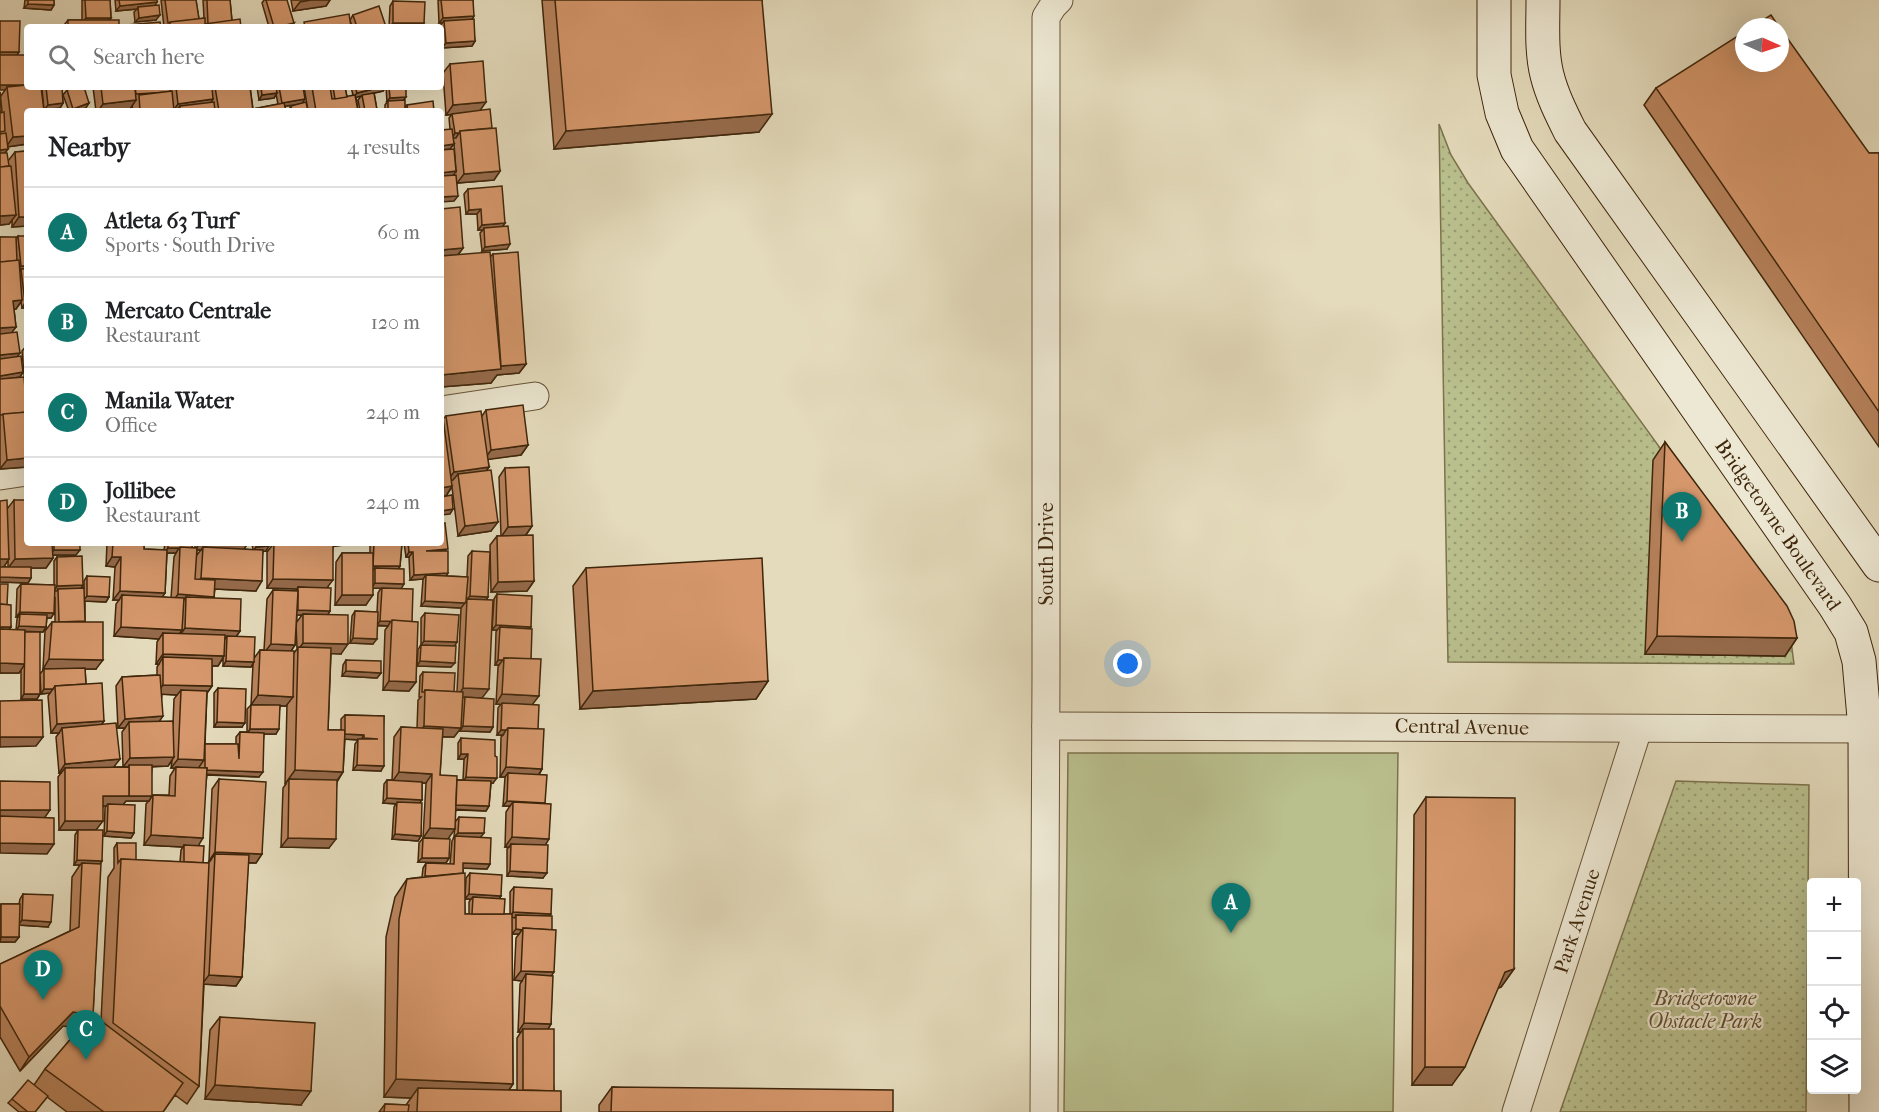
<!DOCTYPE html>
<meta charset="utf-8">
<style>
:root{--surface:#fff;--page:#f2f2f2;--text:#202124;--muted:#757577;--line:#e0e0e0;--accent:#0f766e}
body{margin:0;font-family:"IM FELL French Canon",serif;background:var(--page);color:var(--text)}
.controls{position:absolute;right:18px;bottom:18px;display:grid;overflow:hidden;border-radius:6px;box-shadow:0 6px 24px #0002}
.controls button{width:54px;height:54px;display:grid;place-items:center;padding:0;border:0;border-bottom:2px solid var(--line);background:var(--surface);color:var(--text);font:30px sans-serif}
.compass{position:absolute;left:1735px;top:18px;width:54px;height:54px;border-radius:50%;background:var(--surface);box-shadow:0 6px 24px #0002;rotate:93deg}
.you{position:absolute;left:1128px;top:664px;width:21px;height:21px;margin:-15px;border:4px solid #fff;border-radius:50%;background:#1a73e8;box-shadow:0 0 0 9px #1a73e833}
.badge{display:grid;place-items:center;width:39px;height:39px;border-radius:50%;background:var(--accent);color:#fff;font-size:20px;font-weight:700}
.pin{position:absolute;translate:-50% -50px;filter:drop-shadow(0 2px 3px #0008)}
.pin::after{content:'';position:absolute;top:32px;width:21px;height:18px;background:inherit;clip-path:polygon(0 0,100% 0,50% 100%)}
.list{margin:0;padding:0;list-style:none}
h2{display:flex;justify-content:space-between;align-items:center;height:78px;margin:0;padding:0 24px;font-size:26px}
h2 small{font-size:20px;font-weight:400;color:var(--muted)}
.list li{display:grid;grid-template-columns:39px 1fr auto;gap:18px;align-items:center;box-sizing:border-box;height:90px;padding:0 24px;border-top:2px solid var(--line)}
.list b{display:block;font-size:22px;white-space:nowrap}
.list p{margin:0;font-size:20px;white-space:nowrap;color:var(--muted)}
.list em{font-size:20px;font-style:normal;color:var(--muted)}
.icon{flex:none;width:33px;height:33px;fill:none;stroke:currentColor;stroke-width:2;stroke-linecap:round;stroke-linejoin:round}
.map{position:relative;flex:none;width:1879px;height:1112px;overflow:hidden}
.search{position:absolute;background:var(--surface);box-shadow:0 6px 24px #0002;left:24px;top:24px;width:420px;height:66px;display:flex;align-items:center;gap:15px;box-sizing:border-box;padding:0 21px;border-radius:6px;color:var(--muted);font-size:22px}
.panel{position:absolute;background:var(--surface);box-shadow:0 6px 24px #0002;left:24px;top:108px;width:420px;height:438px;border-radius:6px}
.map>svg:first-child{display:block}
.grass{fill:url(#grass-dots);stroke:#7c724c;stroke-width:1.5}
.pitch{fill:#b9bf8d;stroke:#7c724c;stroke-width:1.5}
.lines{fill:none;stroke-linecap:round;stroke-linejoin:round}
.street-casing{stroke:#685337;stroke-width:29}
.secondary-casing{stroke:#3f260b;stroke-width:35}
.street{stroke:#ede8d3;stroke-width:27}
.secondary{stroke:#ede8d3;stroke-width:33}
.wall{fill:#b7825c;stroke:#3f260b;stroke-width:1.5;fill-rule:evenodd}
.shaded-wall{fill:#956a4b;stroke:#3f260b;stroke-width:1.5}
.building{fill:#d5976b;stroke:#3f260b;stroke-width:1.5}
.labels{text-anchor:middle;dominant-baseline:central;stroke-width:4.5;stroke-linejoin:round;paint-order:stroke}
.street-label{font-size:20px;fill:#3f260b;stroke:#ede8d3}
.park-label{font-size:20px;font-style:italic;fill:#5e4c2c;stroke:#ede8d3}
</style>
<div class="map">
<svg width="1879" height="1112" viewBox="0 0 1879 1112">
<defs>
<pattern id="grass-dots" width="8" height="8" patternUnits="userSpaceOnUse" patternTransform="scale(1.5)"><rect width="8" height="8" fill="#b9bf8d"/><path d="M2 2h.1M6 6h.1" fill="none" stroke="#989b71" stroke-width="1.8" stroke-linecap="round"/></pattern>
</defs>
<rect width="100%" height="100%" fill="#e4dbbc"/>
<filter id="stains"><feTurbulence type="fractalNoise" baseFrequency=".00333" numOctaves="4"/><feColorMatrix values="0 0 0 0 .2 0 0 0 0 .09 0 0 0 0 .02 0 0 0 .5 -.17"/></filter>
<radialGradient id="worn" r=".72"><stop offset=".6" stop-color="#630" stop-opacity="0"/><stop offset="1" stop-color="#630" stop-opacity=".3"/></radialGradient>
<g class="grass">
<path d="M1439,124l12,31 17,28 316,436 7,22 3,23 -346,-2z"/>
<path d="M1676,781l133,4 -3,327h-246z"/>
</g>
<path class="pitch" d="M1068,753h330l-5,359h-329z"/>
<g class="lines">
<g class="street-casing">
<g id="street">
<path d="M441,410l94,-14"/>
<path d="M0,476l27,-4"/>
<path d="M1046,726l833,3"/>
<path d="M1044,1112l2,-439v-656l7,-11 6,-6"/>
<path d="M1516,1112l122,-383"/>
</g>
</g>
<g class="secondary-casing">
<g id="secondary">
<path d="M1494,0v75l8,38 15,36 318,457 16,26 8,29 6,68 1,383"/>
<path d="M1543,0c0,25 -2,51 4,75 5,20 14,38 23,56l309,434"/>
</g>
</g>
<use href="#street" class="street"/>
<use href="#secondary" class="secondary"/>
</g>
<g class="wall">
<path d="M25,0h29v5l-3,5 -27,-2z"/>
<path d="M82,0h28l1,18 -2,2 10,7h-54l-1,-2 4,-5h14z"/>
<path d="M115,0h42l-2,5 1,15 -21,2 -1,-10 3,-3 -21,2z"/>
<path d="M161,0h35l3,19 5,-1 -1,-18h27l2,21 9,6h-77z"/>
<path d="M264,0h23l3,27h-21l-7,-24z"/>
<path d="M291,0h39l-4,6 -33,5z"/>
<path d="M438,0h35l-1,19 3,22 -3,5 -30,2 -2,-22 2,-3h-3z"/>
<path d="M542,0h220l-3,132 -205,17z"/>
<path d="M393,1l31,22 -3,4h-32l1,-21z"/>
<path d="M353,15l33,12h-34l-2,-7z"/>
<path d="M0,21l19,31 -2,3 10,56v33l-20,3 1,2 -3,4 3,8 7,-9 12,-1v75l-15,1v-7l-3,4 -9,1v-133l1,4 4,-6z"/>
<path d="M450,64l31,46 11,19 8,42 -6,9 -37,3 -3,18 -13,-51 15,21 -2,-27 -4,5v-20l-1,-11 3,-4 -6,1 -3,-42z"/>
<path d="M44,87h18l1,16 -3,5 -13,2 15,1h-16l1,-1h-3l-2,-21z"/>
<path d="M93,87h157l3,22 25,-5 -2,-10 -2,4 -15,2 -2,-13h46l-1,16 6,8h-20l3,-5 5,-1 -11,1 1,5h-153l-1,-5 -2,3 -16,2h-18z"/>
<path d="M304,87h41l2,10 6,-2 -2,-8h35l-3,4 -9,2 3,17 -1,1h-16l-2,-11 3,-4 -5,1 2,14h-50z"/>
<path d="M386,87h20l-2,13 1,8 2,-3 27,6h-49v-6l2,-3z"/>
<path d="M1656,88l213,65h10v294l-235,-342z"/>
<path d="M67,90l19,18 -8,3h8h-17l-6,-16z"/>
<path d="M468,189l37,34 -2,3 4,23 -25,2 -2,-18 3,-3h-5l-1,-16h-11l-2,-20z"/>
<path d="M441,209l22,39 -5,7 32,2 3,-3 33,110 -7,9 -22,2 -6,8 -50,4z"/>
<path d="M18,236l9,72h-5l-1,-6 -5,7h-2l2,18 -5,6 6,24 6,15 -3,5 7,90 -27,2v-232l16,1z"/>
<path d="M27,345v63l-5,-57z"/>
<path d="M486,410l42,35 -7,10 -33,4 1,8 -2,3 4,61 -33,5 -6,-49 -6,9 -3,-77 3,-3h36z"/>
<path d="M1665,442l132,196 -12,18 -140,-2 8,-194z"/>
<path d="M505,468l27,58 -6,9 8,46 -7,10 -36,1 -1,-47 7,-9h4l-2,-59z"/>
<path d="M14,500l13,43h53l-4,12h-24l1,3 -7,10h-15v10l-3,5 -28,-1 7,-73zM8,560v7h-4z"/>
<path d="M107,543h37v6l20,1 1,-7h27v5h3v-5h53l-5,6 10,1 -1,-7h17l-3,8h-3l-7,40 -41,-2 -1,8 -1,1 27,33 -4,6 19,20 5,-7h4l3,-51 6,-9 23,1 1,-2 -30,-1v-36l7,-9h85l-26,3 -5,42 2,23 -2,3 13,40 -10,-1 -3,77h13v-11l4,-4 39,1 -3,55 -28,-1 2,-26 3,-4 -13,-1 -2,33 -6,10 -8,66 -48,-1 2,-59 3,-4h-1l2,-80 -1,2h-6l-4,28h-12l-5,43 -52,-2 -9,71 5,17h5l2,-2h-1l3,-72 7,-10 43,75 -6,9h-8l-6,114 -6,9 -32,-2 -5,102 -12,18 -12,-9 -12,17h-96l-20,-15 -12,15h-16l-11,-9 4,-4 22,-14 11,-16 35,-41 -17,-2 -43,45 -20,-34v-73l70,-33 2,-54 8,-12h-6l1,-30 3,-5h-19l-1,-53 3,-4h-2l-3,-36 3,-4h-8l-3,-37 2,-3 -9,1 -1,-18v18l-3,5h-16v-29l-2,3h-19l7,-68 4,22 -2,3h7l1,-11 1,-2h-2l1,-28 4,-5 33,1v-24l3,-4 26,28 -2,3h3v-7l3,-5 22,21 -3,5 -21,-1v21l11,47h-11l1,15 18,37 -2,3 12,43h9l-1,-35 3,-4h-7l-2,-42 6,-9 35,-2v-8l2,-3h-3l1,-22 2,-3 -45,-3 2,-32 3,-4h-6l2,-33 -9,-1zM197,550h4l-5,6zM167,553h9l-2,4 -3,41 -9,-1 3,-4zM55,597v25h-3l-7,9 -2,38h18h-17l-4,5 -15,-43 18,1 3,-5 1,-9h4l3,-5zM297,615h5l-6,8 1,26 -3,4 -3,-2 4,-6zM223,658v8l28,1 2,-3 -2,41 -4,4v23h-7l-4,5v7h-31l2,-51 5,-7v-20h6zM162,694l15,1 -3,4 -1,25 -14,-3zM172,761l-1,7h4l-5,8 -1,19h-16l-7,9 -2,41 39,2 -2,3 -1,12 -44,-2 -19,-17 -3,5v20l-6,9 -7,144 -8,-6 7,-151 2,-3 -6,-31 7,-24h3l-1,2 -1,28 27,2 3,-5 -11,-29 3,-3h23l3,-34 16,-1z"/>
<path d="M370,543h32l-2,23 -1,3 2,19 11,34 4,60 -7,9 -26,-1 2,-60 3,-4h-11l-4,18 -23,-1 2,-27 3,-5 22,1 1,-19 3,-5h-8l-7,17h-31l1,-43 6,-9h28z"/>
<path d="M404,543h37l5,8 1,25 20,1 1,-21 4,-5 16,46 -2,3 -4,98 11,29 -3,5 -30,-1v-2l-6,8h-12l-2,38 17,5h6l1,-21h-6v-16l3,-5 32,45h-2l-2,23 -3,5 -30,-1 -8,29 -25,-1 3,-55h-4v17l-3,3 2,33 -3,5 -26,-2 2,-32 2,-3 -13,-1 1,-19 3,-4h5l2,-43 7,-10 16,1 1,-28 3,-3h-2l1,-21 3,-4 31,20h3l4,-84 -40,-2 2,-27 -13,1 -1,-23h-3z"/>
<path d="M586,568l182,113 -12,18 -176,10 -7,-123z"/>
<path d="M497,594l33,35 2,76 6,24 4,40 -3,6 6,28v42l-2,33 -36,-2v-27l2,-2h-4l1,-35 4,-6h-7l2,-29h-5l1,-40 2,-2h-6l1,-27 3,-4h-5l2,-37 1,-2h-4l1,-33 1,-2h-5l2,-31z"/>
<path d="M425,613l32,29 -3,4 -3,21 -34,-1 1,-17 3,-3v-28z"/>
<path d="M346,660l35,13 -4,5 -35,-2 1,-11z"/>
<path d="M218,688l24,39h-28v-34z"/>
<path d="M1426,797l88,172 -13,18 -3,1 -46,97h-40l2,-270z"/>
<path d="M459,817l22,20 9,27 -3,5 -24,-1 2,46h4v-12l2,-3h-6l1,-21 4,-5 31,23 -2,3 5,15h6v-22l4,-5 36,29 2,60 -1,48 -3,5 6,62 7,21h-182l6,-8 21,1 5,-7 -27,-1 2,-160 9,-40 12,-18 15,-2 1,-9 3,-5 24,1 2,-23 2,-4 1,-15zM512,934h7l-3,4 -2,42 8,1 -2,3 -2,48h3l-4,6v52h-8l4,-6z"/>
<path d="M423,838l26,20 -3,5 -28,-1 1,-19z"/>
<path d="M23,894l25,33 -29,-2v12l-4,5h-15v-36l1,-2h18l1,-5z"/>
<path d="M220,1017l81,88 -96,-6 5,-69z"/>
<path d="M612,1087l281,25h-294v-7z"/>
</g>
<g class="shaded-wall">
<path d="M311,0h19l-4,6 -33,5 7,-9z"/>
<path d="M157,2l-3,5h-16l-1,2 -21,2 4,-5z"/>
<path d="M28,4l26,1 -3,5 -27,-2z"/>
<path d="M160,15l-4,5 -21,2 4,-4z"/>
<path d="M474,16l-3,5h-27l-2,2h-3l4,-5z"/>
<path d="M86,18h25l-4,4 -25,1z"/>
<path d="M294,23l-4,4h-12z"/>
<path d="M393,23h31l-3,4h-32z"/>
<path d="M475,41l-3,5 -30,2 4,-5z"/>
<path d="M0,52h19l-3,5 -16,-1z"/>
<path d="M0,85h27l-20,2 -2,3h-5z"/>
<path d="M381,87h5l-3,4 -30,7 4,-5z"/>
<path d="M277,93l-3,5 -15,2 3,-5z"/>
<path d="M406,97l-4,5 -14,-1 -2,1 4,-4z"/>
<path d="M213,99l-6,10 -27,-3 -4,5h-3l5,-7z"/>
<path d="M305,99l-3,5 -24,3 4,-4z"/>
<path d="M136,100l-6,9 -16,2h-16l5,-7z"/>
<path d="M486,102l-7,10 -33,3 7,-10z"/>
<path d="M63,103l-3,5 -16,2 4,-5z"/>
<path d="M89,103l-3,5 -9,3h-5l1,-2z"/>
<path d="M772,114l-13,18 -205,17 12,-18z"/>
<path d="M455,133h4l-3,5h-4z"/>
<path d="M27,136v8l-21,3 7,-10z"/>
<path d="M454,144l-4,5 -9,1v-4z"/>
<path d="M8,149l-4,5h-4v-4z"/>
<path d="M456,171l-3,5 -12,2v-5z"/>
<path d="M500,171l-6,9 -37,3 7,-9z"/>
<path d="M458,196l-4,5 -13,1v-5z"/>
<path d="M481,209l-4,5h-11l3,-4z"/>
<path d="M16,215l-7,9 -9,1v-9z"/>
<path d="M19,217h8v9l-15,1z"/>
<path d="M505,223l-4,5h-17l-1,2h-5l4,-5z"/>
<path d="M510,244l-3,5 -25,2 3,-4z"/>
<path d="M463,248l-7,9 -15,1v-8z"/>
<path d="M21,266h6v4l-6,-1v2h-4z"/>
<path d="M22,300l-6,9 -9,1 6,-9z"/>
<path d="M25,303h2v5h-5z"/>
<path d="M16,327l-7,9 -9,1v-9z"/>
<path d="M20,353l-4,5 -16,2v-5z"/>
<path d="M526,364l-7,9 -22,2 -6,8 -50,4v-12l58,-6 2,-3z"/>
<path d="M23,372l-3,5 -20,3v-4z"/>
<path d="M528,445l-7,10 -37,5 7,-10z"/>
<path d="M27,458v9l-27,2 7,-9z"/>
<path d="M489,467l-7,9 -24,-2 -5,6 -6,1 7,-9z"/>
<path d="M452,486l-6,10h-5v-8z"/>
<path d="M453,509l-3,5 -9,1v-4z"/>
<path d="M498,522l-7,9 -33,5 7,-10z"/>
<path d="M532,526l-7,10 -24,1 7,-10z"/>
<path d="M200,543h48l-5,8 -40,-4 -2,3h-6z"/>
<path d="M320,543h39l-44,6z"/>
<path d="M269,546l-3,5 -13,1 3,-5z"/>
<path d="M168,548h11l-3,5h-12z"/>
<path d="M54,550h26l-4,5h-26z"/>
<path d="M409,552h4l-4,5h-3z"/>
<path d="M112,557h9l-6,10 -9,-1z"/>
<path d="M53,558l-7,10h-38l7,-9z"/>
<path d="M0,559h9l-6,9h-3z"/>
<path d="M373,566h27l-3,5 -22,-3 -2,2h-3z"/>
<path d="M448,573l-3,5 -19,-3 -3,4 -13,1 4,-5z"/>
<path d="M0,577l31,1 -3,5 -28,-1z"/>
<path d="M201,578l61,3 -6,10 -62,-3z"/>
<path d="M273,579l60,1 -7,9 -28,-2 -1,2 -30,-1z"/>
<path d="M534,581l-7,10 -36,1 7,-10z"/>
<path d="M375,583l29,1 -3,5 -30,-1z"/>
<path d="M83,585l-3,5 -22,-1 -1,2h-3l3,-5z"/>
<path d="M120,591l45,2 -6,9 -37,-7 -3,5h-6z"/>
<path d="M178,594l36,3 -6,9 -22,-9 -5,7h-10z"/>
<path d="M342,595h31l-7,10h-31z"/>
<path d="M87,596l22,1 -3,5 -23,-1z"/>
<path d="M470,596l18,1 -4,5 -17,-3z"/>
<path d="M425,601l40,2 -4,5 -40,-2z"/>
<path d="M298,610l32,1 -3,5 -24,-2 -1,1h-8z"/>
<path d="M20,612l34,1 -3,5 -31,-1v-3l-2,3h-2z"/>
<path d="M380,621h11l-3,5 -11,-1z"/>
<path d="M496,625l35,2 -3,5 -28,-5 -3,3h-5z"/>
<path d="M19,626l27,1 -3,5 -27,-1z"/>
<path d="M0,627h11l-7,10h-4z"/>
<path d="M121,627l61,3 -7,10 -12,-7 -4,6 -45,-3z"/>
<path d="M185,628l55,3 -7,10 -6,-5 -3,4 -46,-2z"/>
<path d="M1657,636l140,2 -12,18 -140,-2z"/>
<path d="M353,638l24,1 -4,5 -23,-1z"/>
<path d="M424,641l33,1 -3,5 -34,-1z"/>
<path d="M303,643l45,1 -7,10 -43,-1v-3z"/>
<path d="M271,644l24,1 -6,9 -25,-1z"/>
<path d="M163,654l61,2 -6,10 -55,-2v-7l-4,7h-3z"/>
<path d="M49,659l54,1 -7,9h-53z"/>
<path d="M498,660h5l-4,5h-4z"/>
<path d="M226,661l28,1 -3,5 -28,-1z"/>
<path d="M420,661l35,2 -4,4 -34,-1z"/>
<path d="M0,663l25,1 -6,9h-19z"/>
<path d="M346,671l35,2 -4,5 -35,-2z"/>
<path d="M389,681l27,1 -7,9 -26,-1z"/>
<path d="M768,681l-12,18 -176,10 13,-18z"/>
<path d="M163,685l49,1 -7,10 -24,-6 -4,5 -21,-1z"/>
<path d="M463,688l26,1 -7,9 -25,-1z"/>
<path d="M44,689h9l-3,4 -9,1z"/>
<path d="M24,694h16l-3,5h-16z"/>
<path d="M502,694l37,2 -7,9 -36,-1z"/>
<path d="M258,695l35,2 -7,9 -35,-1z"/>
<path d="M163,716l-7,10 -27,-4 -4,6h-7l7,-9z"/>
<path d="M104,721l-6,9 -36,-2 -3,5h-8l6,-9z"/>
<path d="M217,722l28,1 -3,4h-28z"/>
<path d="M424,726l37,2 -7,9 -37,-1z"/>
<path d="M463,726l30,1 -3,5 -30,-1z"/>
<path d="M250,729h29l-3,5h-29z"/>
<path d="M501,730h5l-3,5h-6z"/>
<path d="M344,734l20,1 -3,5 -20,-1z"/>
<path d="M0,737h43l-7,9 -36,1z"/>
<path d="M461,754h7l-4,5h-6z"/>
<path d="M174,757l-6,9 -39,1v-2l-1,2h-5l7,-9z"/>
<path d="M120,759l-7,9h-48l-4,5h-2l6,-9z"/>
<path d="M178,759l26,1 -7,10 -21,-3 -1,1h-4z"/>
<path d="M357,765l27,1 -3,5 -28,-1z"/>
<path d="M506,767l36,2 -6,10 -28,-6 -3,4h-5z"/>
<path d="M204,770l59,2 -4,5 -58,-3z"/>
<path d="M295,770l48,2 -9,13 -45,-6 -4,5z"/>
<path d="M399,772l33,2 -6,9 -34,-1z"/>
<path d="M466,777l31,1 -4,5 -30,-1z"/>
<path d="M103,796h49l-3,5h-23l-4,5 -14,-2 -2,2h-10z"/>
<path d="M387,798l35,2 -4,5 -35,-2z"/>
<path d="M507,801l38,2 -32,-1 -3,4h-7z"/>
<path d="M455,805l34,1 -3,5 -35,-2z"/>
<path d="M0,810h50l-7,10 -43,-1z"/>
<path d="M65,821h38l-7,9h-37z"/>
<path d="M430,828l25,1 -7,10 -25,-1z"/>
<path d="M107,831l27,2 -3,5 -27,-2z"/>
<path d="M458,833h26l-4,5 -26,-1z"/>
<path d="M395,834l26,2 -3,5 -26,-2z"/>
<path d="M151,835l52,3 -6,10 -13,-3 -1,2 -39,-2z"/>
<path d="M512,837l37,2 -6,10 -32,-5 -2,3h-4z"/>
<path d="M288,838l48,1 -7,9 -48,-1z"/>
<path d="M0,843l54,1 -7,10 -47,-1z"/>
<path d="M215,852l47,2 -6,9 -41,-2v-7l-5,7h-1z"/>
<path d="M422,858h27l-3,5 -28,-1z"/>
<path d="M77,860l25,1 -3,5 -17,-3 -2,2h-6z"/>
<path d="M463,863l27,1 -3,5 -27,-1z"/>
<path d="M510,871l37,2 -4,5 -36,-2z"/>
<path d="M469,894l32,2 -3,4 -25,-3 -2,2h-6z"/>
<path d="M513,912l38,2 -3,5 -32,-4 -1,3 -5,-1z"/>
<path d="M22,920l29,2 -3,5 -30,-2z"/>
<path d="M516,929l6,1 -3,4h-7z"/>
<path d="M1,937h18l-4,5h-15z"/>
<path d="M1514,969l-13,18 -9,3 13,-18z"/>
<path d="M521,971l33,1 -7,10 -21,-8 -4,7 -8,-1z"/>
<path d="M209,975l33,2 -6,9 -34,-2z"/>
<path d="M73,1012l20,3 -9,14 -21,-3 -43,45 9,-14z"/>
<path d="M524,1023l27,1 -6,10 -22,-5 -2,3h-3z"/>
<path d="M1425,1067h40l-13,18h-40z"/>
<path d="M396,1079l117,5 -12,17 -83,-13 -7,10 -27,-1z"/>
<path d="M215,1085l96,6 -10,14 -96,-6z"/>
</g>
<g class="building">
<path d="M28,0h26v5l-26,-1z"/>
<path d="M85,0h25l1,18h-25z"/>
<path d="M119,0h38v2l-37,4z"/>
<path d="M165,0h31l3,19 -31,4z"/>
<path d="M207,0h23l2,21 -24,3z"/>
<path d="M266,0h21l7,23 -16,4h-4z"/>
<path d="M441,0h32l1,16 -31,2z"/>
<path d="M555,0h207l10,114 -206,17z"/>
<path d="M393,1l32,1 -1,21h-31z"/>
<path d="M159,5l1,10 -21,3 -1,-11z"/>
<path d="M379,6l7,21h-29l-4,-12z"/>
<path d="M349,14l2,13h-46l-1,-5z"/>
<path d="M1771,15l8,12h-27z"/>
<path d="M205,18v6l35,-5 1,8h-71v-5z"/>
<path d="M474,19l1,22 -29,2 -2,-22z"/>
<rect x="68" y="20" width="51" height="7"/>
<path d="M0,21h20l-1,31h-19z"/>
<path d="M160,22l1,5h-34v-2z"/>
<path d="M1780,28l89,125h10v259l-223,-324 88,-56v31h36z"/>
<rect x="0" y="55" width="27" height="30"/>
<path d="M483,61l3,41 -33,3 -3,-41z"/>
<path d="M27,85v2h14l3,24h-17v25l-14,1 -6,-50z"/>
<path d="M46,87h16l1,16 -15,2z"/>
<path d="M75,87h9l5,16 -16,6 -6,-19z"/>
<path d="M101,87h34l1,13 -33,4z"/>
<path d="M135,87h35v5l-34,2z"/>
<path d="M176,87h36l1,12 -35,5z"/>
<path d="M215,87h35l3,24h-34z"/>
<path d="M261,87h15l1,6 -15,2z"/>
<path d="M279,87h24l2,12 -23,4z"/>
<path d="M312,87h18l2,12 23,-4 3,16h-42z"/>
<path d="M333,87h12l2,10 -12,2z"/>
<path d="M355,87h26l-24,6z"/>
<path d="M389,87h17v10l-16,1z"/>
<path d="M172,91l2,20h-34l-1,-16z"/>
<path d="M0,92l2,19h-2z"/>
<path d="M374,93l3,17 -12,1 -3,-16z"/>
<path d="M405,100v11h-17v-10z"/>
<path d="M433,101l1,10h-26l-1,-6z"/>
<path d="M214,102l1,9h-35v-5z"/>
<path d="M306,102l2,9h-16l-1,-5z"/>
<path d="M284,103l2,8h-33v-2z"/>
<path d="M62,109v2h-15v-1z"/>
<path d="M490,109l2,19 -32,3 -1,2h-4l-3,-19z"/>
<path d="M4,112l1,19 -5,1v-19z"/>
<path d="M496,128l4,43 -36,3 -4,-43z"/>
<path d="M452,129l2,15 -13,2v-16z"/>
<path d="M6,133l2,16 -8,1v-16z"/>
<path d="M454,149l2,22 -15,2v-23z"/>
<path d="M27,151v66h-8l-4,-65z"/>
<path d="M0,153h7l2,13 -9,1z"/>
<path d="M11,166l5,49 -16,1v-49z"/>
<path d="M456,175l2,21 -17,1v-21z"/>
<path d="M502,186l3,37 -23,2 -1,-16 -12,1 -1,-21z"/>
<path d="M460,207l3,41 -22,2v-41z"/>
<path d="M508,226l2,18 -25,3 -1,-19z"/>
<path d="M18,236h9v30h-6z"/>
<path d="M0,237h16l1,24 -17,1z"/>
<path d="M490,252l11,117 -60,6v-119z"/>
<path d="M518,252l8,112 -25,2 -8,-112z"/>
<path d="M19,260l3,40 -9,1 3,26 -16,1v-66z"/>
<path d="M21,269h6v34h-2z"/>
<path d="M17,332l3,21 -20,2v-21z"/>
<path d="M21,356l2,16 -23,4v-17z"/>
<path d="M24,377l3,35 -27,3v-36z"/>
<path d="M523,405l5,40 -37,5 -5,-40z"/>
<path d="M481,411l8,56 -35,5 -8,-56z"/>
<path d="M27,412v46l-20,2 -4,-46z"/>
<path d="M443,418l9,68 -11,2v-69z"/>
<path d="M1665,442l122,164 7,15 3,17 -140,-2z"/>
<path d="M529,467l3,59 -24,1 -3,-59z"/>
<path d="M491,470l7,52 -33,4 -7,-52z"/>
<path d="M452,495l1,14 -12,2v-14z"/>
<path d="M7,500l2,59h-9v-58z"/>
<path d="M14,500h13v43h25l1,15 -38,1z"/>
<path d="M445,523l3,26 -22,2h22v22l-34,2 -1,-23h-4l-1,-9h33v-19z"/>
<path d="M533,535l1,46 -36,1 -1,-46z"/>
<rect x="54" y="543" width="26" height="7"/>
<path d="M113,543h31v6l23,1 -2,43 -45,-2 1,-34h-9z"/>
<rect x="168" y="543" width="24" height="5"/>
<path d="M256,543h13v3l-13,1z"/>
<path d="M274,543h59v37l-60,-1z"/>
<path d="M374,543h28l-2,23h-27z"/>
<path d="M180,547l17,1 -2,31 20,1 -1,17 -36,-3z"/>
<path d="M203,547l60,3 -1,31 -61,-3z"/>
<path d="M472,551l18,1 -2,45 -18,-1z"/>
<rect x="342" y="553" width="31" height="42"/>
<path d="M82,556l1,29 -26,1v-29z"/>
<path d="M762,558l6,123 -175,10 -7,-123z"/>
<path d="M0,567h31v11l-31,-1z"/>
<path d="M375,568l29,1v15l-29,-1z"/>
<path d="M426,575l42,2 -2,24 -1,2 -40,-2z"/>
<path d="M87,576l23,1 -1,20 -22,-1z"/>
<path d="M0,584h8l-1,21 -7,-1z"/>
<path d="M21,584l34,1 -1,28 -34,-1z"/>
<path d="M298,587l33,1 -1,23 -32,-1z"/>
<path d="M84,588l1,33 -26,1 -1,-33z"/>
<path d="M382,588l31,1 -1,33 -32,-1z"/>
<path d="M273,590l25,1 -3,54 -24,-1z"/>
<path d="M497,594l35,2 -1,31 -35,-2z"/>
<path d="M122,595l62,3 -2,32 -61,-3z"/>
<path d="M186,597l55,2 -1,32 -55,-3z"/>
<path d="M467,599l26,1 -4,89 -26,-1z"/>
<path d="M0,604l11,1v22h-11z"/>
<path d="M355,611l23,1 -1,27 -24,-1z"/>
<path d="M425,613l34,2 -2,27 -33,-1z"/>
<path d="M20,614l27,1 -1,12 -27,-1z"/>
<path d="M303,614l45,1v29l-45,-1z"/>
<path d="M392,620l26,2 -2,60 -27,-1z"/>
<path d="M52,622h51v38l-54,-1z"/>
<path d="M500,627l32,2 -1,30 -27,-1 -1,2h-5z"/>
<path d="M0,629l25,1v34l-25,-1z"/>
<path d="M25,632h15v62h-16z"/>
<path d="M163,633l62,2 -1,21 -61,-2z"/>
<path d="M227,636l28,1 -1,25 -28,-1z"/>
<path d="M421,645l35,1 -1,17 -35,-2z"/>
<path d="M298,647l33,1 -3,82h17l-2,42 -48,-2z"/>
<path d="M260,650l34,1 -1,46 -35,-2z"/>
<path d="M163,657l49,2v27l-49,-1z"/>
<path d="M504,658l37,1 -2,37 -37,-2z"/>
<path d="M346,660l35,1v12l-35,-2z"/>
<path d="M85,668l1,16 -31,2 -2,3h-9v-20z"/>
<path d="M423,672l32,1 -1,19 -29,-2 -1,2h-2z"/>
<path d="M160,675l3,41 -38,3 -3,-42z"/>
<path d="M102,683l2,38 -47,3 -2,-38z"/>
<path d="M218,688l28,1 -1,34 -28,-1z"/>
<path d="M181,690l26,1 -3,69 -26,-1z"/>
<path d="M425,690l38,2 -2,36 -37,-2z"/>
<path d="M465,697l29,2 -1,28 -30,-1z"/>
<path d="M42,700l1,37h-43v-36z"/>
<path d="M502,703l37,2 -1,24 -30,-1 -2,2h-5z"/>
<path d="M251,705h29l-1,24h-29z"/>
<path d="M345,715l39,1v50l-27,-1 1,-26h20l-14,-1v-3l-19,-1z"/>
<path d="M173,721l1,36 -44,1 -1,-36z"/>
<path d="M116,723l4,36 -55,5 -3,-36z"/>
<path d="M401,727l42,2 -3,46 17,1 -2,53 -25,-1 2,-54 -33,-2z"/>
<path d="M508,728l36,1 -2,40 -36,-2z"/>
<path d="M240,732l24,1 -1,39 -56,-2v-2h-2v-24h33l1,15z"/>
<path d="M461,738l34,2v16l2,1v21l-31,-1 2,-23h-7z"/>
<rect x="129" y="765" width="23" height="31"/>
<path d="M129,767v29h-26v25h-38v-53z"/>
<path d="M176,767l31,1 -4,70 -52,-3 2,-40 22,1z"/>
<path d="M508,773l39,2 -2,28 -38,-2z"/>
<path d="M219,779l47,3 -4,72 -47,-2z"/>
<path d="M289,779l48,1 -1,59 -48,-1z"/>
<path d="M387,780l35,2v18l-35,-2z"/>
<path d="M457,780l34,1 -2,25 -33,-1z"/>
<path d="M0,781l50,1v28h-50z"/>
<path d="M1426,797l89,1 -1,171 -9,3 -40,95h-40z"/>
<path d="M397,802l25,1 -1,33 -26,-2z"/>
<path d="M513,802l38,2 -2,35 -37,-2z"/>
<path d="M108,804l27,1 -1,28 -27,-2z"/>
<path d="M0,816l54,2v26l-54,-1z"/>
<path d="M459,817l26,1 -1,15h-26z"/>
<path d="M78,830h25l-1,31 -25,-1z"/>
<path d="M455,836l36,2 -1,26 -27,-1v10l-31,3h-7l1,-13 28,1z"/>
<path d="M423,838l27,1 -1,19h-27z"/>
<path d="M117,843h19v17l-15,-1 -3,4z"/>
<path d="M511,844l37,1 -1,28 -37,-2z"/>
<path d="M184,845l20,1 -1,17 -19,-1z"/>
<path d="M215,854l34,1 -7,122 -33,-2z"/>
<path d="M121,859l88,4 -10,223 -86,-63z"/>
<path d="M82,863l19,1 -8,151 -20,-3 -44,45 -29,-51v-42l79,-37z"/>
<path d="M465,873v41h47l1,170 -117,-5 3,-160 8,-40z"/>
<path d="M470,873l32,2 -1,21 -32,-2z"/>
<path d="M514,887l38,2 -1,25 -38,-2z"/>
<path d="M23,894l30,1 -2,27 -29,-2z"/>
<path d="M473,897l32,2 -1,15h-32z"/>
<path d="M1,904h19l-1,33h-18z"/>
<path d="M516,915l36,1v14l-29,-2v2l-7,-1z"/>
<path d="M523,928l33,2 -2,42 -33,-1z"/>
<path d="M526,974l27,2 -2,48 -27,-1z"/>
<path d="M92,1014l91,69 -20,29h-59l-59,-43z"/>
<path d="M220,1017l95,6 -4,68 -96,-6z"/>
<path d="M523,1029h31v62l-31,-1z"/>
<path d="M28,1080l20,16 -13,16h-7l-16,-13z"/>
<path d="M612,1087l281,3v22h-282z"/>
<path d="M418,1088l143,3v21h-144z"/>
<path d="M385,1104l24,1 -1,7h-24z"/>
</g>
<g class="labels">
<g class="street-label">
<text transform="translate(1778 525) rotate(55)">Bridgetowne Boulevard</text>
<text transform="translate(1046 554) rotate(-90)">South Drive</text>
<text transform="translate(1462 727) rotate(1)">Central Avenue</text>
<text transform="translate(1577 921) rotate(-72)">Park Avenue</text>
</g>
<g class="park-label">
<text x="1705" y="998">Bridgetowne<tspan x="1705" dy="23">Obstacle Park</tspan></text>
</g>
</g>
<rect width="100%" height="100%" filter="url(#stains)"/>
<rect width="100%" height="100%" fill="url(#worn)"/>
</svg>
<div class="controls">
<button>+</button>
<button>−</button>
<button><svg class="icon" aria-label="locate" viewBox="0 0 24 24"><circle cx="12" cy="12" r="6"/><path d="M12 2v4M12 18v4M2 12h4M18 12h4"/></svg></button>
<button><svg class="icon" aria-label="layers" viewBox="0 0 24 24"><path d="M12 4l9 5-9 5-9-5zM3 14l9 5 9-5"/></svg></button>
</div>
<svg class="compass" viewBox="-18 -18 36 36"><path d="M0-13l5 13h-10z" fill="#e53935"/><path d="M0 13l5-13h-10z" fill="#757577"/></svg>
<div class="you"></div>
<div class="pin badge" style="left:1231px;top:933px">A</div>
<div class="pin badge" style="left:1682px;top:542px">B</div>
<div class="pin badge" style="left:86px;top:1060px">C</div>
<div class="pin badge" style="left:43px;top:1000px">D</div>
<div class="search"><svg class="icon" aria-label="search" viewBox="0 0 24 24"><circle cx="10" cy="10" r="6"/><path d="M15 15l6 6"/></svg>Search here</div>
<section class="panel">
<h2>Nearby<small>4 results</small></h2>
<ul class="list">
<li><span class="badge">A</span><div><b>Atleta 63 Turf</b><p>Sports · South Drive</p></div><em>60 m</em></li>
<li><span class="badge">B</span><div><b>Mercato Centrale</b><p>Restaurant</p></div><em>120 m</em></li>
<li><span class="badge">C</span><div><b>Manila Water</b><p>Office</p></div><em>240 m</em></li>
<li><span class="badge">D</span><div><b>Jollibee</b><p>Restaurant</p></div><em>240 m</em></li>
</ul>
</section>
</div>
